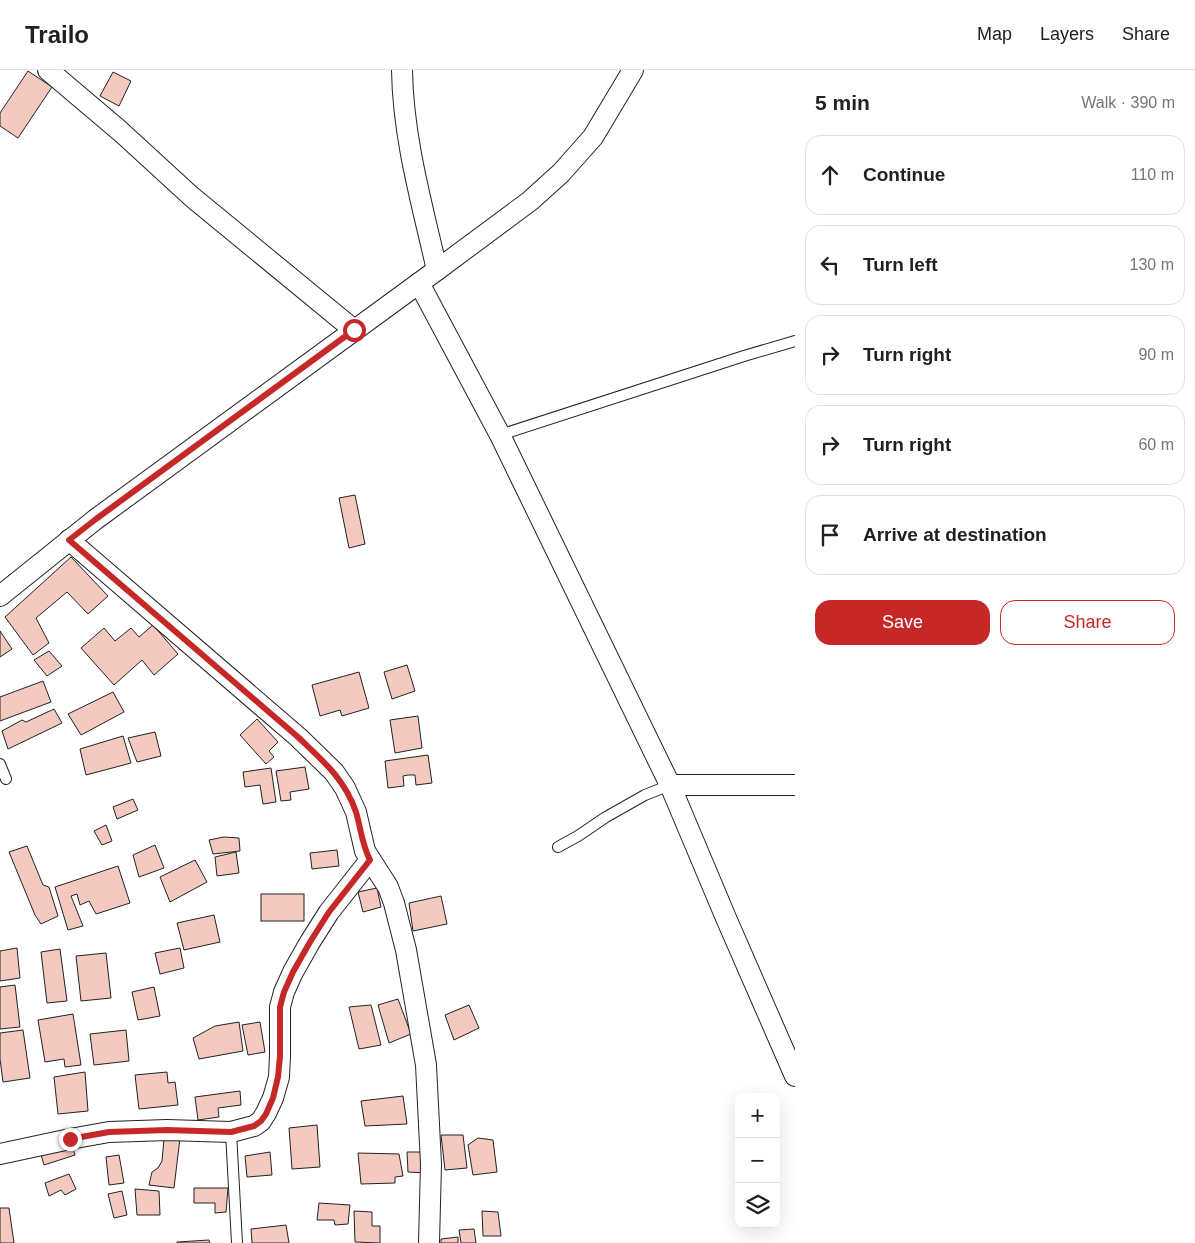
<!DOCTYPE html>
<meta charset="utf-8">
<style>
:root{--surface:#fff;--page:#f6f6f6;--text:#202124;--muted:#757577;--line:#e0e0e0;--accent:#c62828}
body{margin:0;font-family:Arial,sans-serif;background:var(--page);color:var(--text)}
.controls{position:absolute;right:15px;bottom:15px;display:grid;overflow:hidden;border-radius:10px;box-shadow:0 5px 20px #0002}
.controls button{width:45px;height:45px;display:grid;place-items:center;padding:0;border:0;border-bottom:1px solid var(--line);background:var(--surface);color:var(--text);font:25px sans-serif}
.stop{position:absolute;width:15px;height:15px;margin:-11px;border:4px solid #c62828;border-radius:50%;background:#fff}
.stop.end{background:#c62828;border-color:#fff;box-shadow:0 1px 5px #0008}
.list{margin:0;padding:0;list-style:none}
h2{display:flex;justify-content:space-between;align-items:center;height:65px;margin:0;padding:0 20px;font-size:21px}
h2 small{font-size:16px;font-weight:400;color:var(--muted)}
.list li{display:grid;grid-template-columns:32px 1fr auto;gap:15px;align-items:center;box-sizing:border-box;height:80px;margin:0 10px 10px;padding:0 10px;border:1px solid var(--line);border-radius:15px}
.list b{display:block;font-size:19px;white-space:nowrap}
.list em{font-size:16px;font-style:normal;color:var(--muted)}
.actions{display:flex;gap:10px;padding:15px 20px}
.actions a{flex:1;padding:11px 0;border:1px solid var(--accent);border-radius:15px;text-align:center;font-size:18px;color:var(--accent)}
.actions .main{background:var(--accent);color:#fff}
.icon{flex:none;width:28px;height:28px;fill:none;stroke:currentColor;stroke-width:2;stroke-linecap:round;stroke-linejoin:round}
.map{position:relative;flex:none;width:795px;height:1173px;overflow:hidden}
header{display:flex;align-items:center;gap:30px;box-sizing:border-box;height:70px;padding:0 25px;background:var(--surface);border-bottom:1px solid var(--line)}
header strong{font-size:24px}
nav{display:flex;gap:28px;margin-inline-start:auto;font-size:18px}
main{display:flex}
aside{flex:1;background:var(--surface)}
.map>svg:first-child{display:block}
.building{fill:#f3c9c0;stroke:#222}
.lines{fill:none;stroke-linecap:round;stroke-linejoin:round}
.service-casing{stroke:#222;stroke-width:12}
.minor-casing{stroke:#222;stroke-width:22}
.service{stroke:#fff;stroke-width:10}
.minor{stroke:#fff;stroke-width:20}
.route{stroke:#c62828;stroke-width:6}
</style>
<header>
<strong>Trailo</strong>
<nav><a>Map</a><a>Layers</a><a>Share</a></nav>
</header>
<main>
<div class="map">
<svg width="795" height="1173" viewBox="0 0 795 1173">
<rect width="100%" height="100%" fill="#fff"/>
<g class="building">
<path d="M28,1l24,16 -34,51 -18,-12v-13z"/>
<path d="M113,2l18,9 -12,25 -19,-10z"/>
<path d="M355,425l10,49 -16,4 -10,-50z"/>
<path d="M71,487l37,39 -20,18 -21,-22 -31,26 13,25 -16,12 -28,-38z"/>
<path d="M153,555l25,29 -24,21 -12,-15 -28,25 -33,-37 23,-20 11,13 16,-13 8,9z"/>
<path d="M0,561l12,18 -12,8z"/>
<path d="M49,581l13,15 -15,10 -13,-16z"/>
<path d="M407,595l8,26 -23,8 -8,-27z"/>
<path d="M359,602l10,36 -27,8 -2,-6 -20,6 -8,-31z"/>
<path d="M43,611l8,21 -51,19v-24z"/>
<path d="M113,622l11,20 -43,23 -13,-21z"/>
<path d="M54,639l8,14 -54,26 -6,-18 20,-11 4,2z"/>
<path d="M418,646l4,32 -27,5 -5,-33z"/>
<path d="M257,649l21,23 -9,9 5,6 -8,7 -26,-29z"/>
<path d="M155,662l6,24 -24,6 -9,-24z"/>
<path d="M123,666l8,27 -45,12 -6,-26z"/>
<path d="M428,685l4,28 -16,2 -1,-10h-7l-5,1 1,10 -16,2 -3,-27z"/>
<path d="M305,697l4,22 -19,3 1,8 -10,1 -5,-30z"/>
<path d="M271,698l5,34 -13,2 -3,-19 -15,2 -2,-15z"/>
<path d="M133,729l5,11 -21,9 -4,-12z"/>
<path d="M106,755l6,16 -10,4 -8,-14z"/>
<path d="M224,767l15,1 1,13 -27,3 -4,-14z"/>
<path d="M155,775l9,23 -25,9 -6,-22z"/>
<path d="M27,776l16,39 6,2 9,29 -17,8 -6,-9 -26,-63z"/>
<path d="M337,780l2,16 -27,3 -2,-16z"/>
<path d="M236,782l3,21 -22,3 -2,-19z"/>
<path d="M195,790l12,22 -37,20 -10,-25z"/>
<path d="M118,796l12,37 -34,11 -7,-13 -9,4 -3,-11 -6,2 12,30 -15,4 -13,-43z"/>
<path d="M377,818l4,19 -18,5 -5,-20z"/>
<rect x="261" y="824" width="43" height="27"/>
<path d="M441,826l6,28 -34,7 -4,-28z"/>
<path d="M214,845l6,27 -36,8 -7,-27z"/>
<path d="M17,878l3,30 -20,3v-30z"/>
<path d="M180,878l4,20 -24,6 -5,-21z"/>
<path d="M60,879l7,52 -20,2 -6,-51z"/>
<path d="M106,883l5,45 -30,3 -5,-45z"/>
<path d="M15,915l5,42 -20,2v-42z"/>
<path d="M154,917l6,29 -22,4 -6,-28z"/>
<path d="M398,929l13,35 -22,9 -11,-38z"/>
<path d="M371,935l10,40 -22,4 -10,-42z"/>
<path d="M469,935l10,23 -25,12 -9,-25z"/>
<path d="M73,944l8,51 -16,2 -1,-8 -19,3 -7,-42z"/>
<path d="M239,952l4,29 -44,8 -6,-21 22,-12z"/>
<path d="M260,952l5,30 -17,3 -6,-30z"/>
<path d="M23,960l7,48 -27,4 -3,-23v-26z"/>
<path d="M126,960l3,31 -35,4 -4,-31z"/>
<path d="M85,1002l3,39 -30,3 -4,-37z"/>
<path d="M167,1002l1,11 7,-1 3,23 -39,4 -4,-34z"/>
<path d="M240,1021l1,14 -23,3 1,9 -21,3 -3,-23z"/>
<path d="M403,1026l4,28 -42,2 -4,-25z"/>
<path d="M317,1055l3,42 -28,2 -3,-41z"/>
<path d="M441,1065h22l4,33 -22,2z"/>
<path d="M180,1068l-6,50 -25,-3 3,-13 6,-4 4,-7 2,-22z"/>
<path d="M478,1068l15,2 4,32 -24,3 -5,-30z"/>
<path d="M71,1072l4,13 -31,10 -4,-14z"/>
<path d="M270,1082l2,23 -25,2 -2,-21z"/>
<path d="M407,1082h17l3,21 -19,-1z"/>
<path d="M358,1083l41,1 4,22 -8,1v6l-34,1z"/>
<path d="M119,1085l5,28 -15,2 -3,-28z"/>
<path d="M69,1104l7,15 -11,6 -4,-5 -12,6 -4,-13z"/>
<path d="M194,1118h34l-2,24 -11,1v-10h-21z"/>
<path d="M135,1119l24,2 1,24h-23z"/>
<path d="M122,1121l5,24 -13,3 -6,-24z"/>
<path d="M319,1133l31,2 -2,19 -13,1 -1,-5h-17z"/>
<path d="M0,1138h9l5,35h-14z"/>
<path d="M354,1141l18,1v14h8v17l-25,-1z"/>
<path d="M482,1141l16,1 3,24h-18z"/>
<path d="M286,1155l3,18h-37l-1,-14z"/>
<path d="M474,1159l2,14h-15l-2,-13z"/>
<path d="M458,1167v6h-17v-4z"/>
<path d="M209,1170l1,3h-33v-1z"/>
</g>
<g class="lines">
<g class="service-casing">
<g id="service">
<path d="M500,365l244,-79 51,-15"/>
<path d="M0,694l6,15"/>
<path d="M558,777l20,-11 28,-19 39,-22 25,-10"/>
<path d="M231,1062l6,111"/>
</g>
</g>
<g class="minor-casing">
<g id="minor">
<path d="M48,0l72,61 72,66 162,133"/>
<path d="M402,0c1,68 20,134 35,200"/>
<path d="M419,213l81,152 170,350 56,133 69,158"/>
<path d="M69,470l229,197 36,35 11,16 11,24 9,39 23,36 6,16 12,47 20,115 5,99 -2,79"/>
<path d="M0,526l96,-77 341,-249 93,-69 31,-28 32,-36 40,-67"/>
<path d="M670,715h125"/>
<path d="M0,1084l70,-15 39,-7 58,-2 64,2 23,-6 7,-5 5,-8 7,-15 6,-21 1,-21v-49l4,-15 9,-20 17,-30 19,-30 41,-52"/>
</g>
</g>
<use href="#service" class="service"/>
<use href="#minor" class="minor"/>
</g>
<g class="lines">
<path class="route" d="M70,1069l39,-7 58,-2 64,2 23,-6 7,-5 5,-7 7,-16 5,-21 2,-21v-49l4,-15 9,-20 17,-30 19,-30 41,-52c-8,-15 -9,-31 -14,-48 -11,-33 -34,-52 -58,-75l-229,-197 27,-21 258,-189"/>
</g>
</svg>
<div class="controls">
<button>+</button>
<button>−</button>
<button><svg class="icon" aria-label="layers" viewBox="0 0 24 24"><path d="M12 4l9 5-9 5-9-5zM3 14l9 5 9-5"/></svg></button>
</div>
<div class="stop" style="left:354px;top:260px"></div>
<div class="stop end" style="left:70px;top:1069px"></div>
</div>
<aside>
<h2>5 min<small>Walk · 390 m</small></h2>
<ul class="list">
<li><svg class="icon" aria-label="ahead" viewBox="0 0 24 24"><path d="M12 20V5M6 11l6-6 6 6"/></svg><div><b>Continue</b></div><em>110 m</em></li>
<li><svg class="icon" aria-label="left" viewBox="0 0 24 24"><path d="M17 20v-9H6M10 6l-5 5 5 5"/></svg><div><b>Turn left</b></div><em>130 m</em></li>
<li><svg class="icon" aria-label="right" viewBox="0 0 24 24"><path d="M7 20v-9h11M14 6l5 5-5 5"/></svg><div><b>Turn right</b></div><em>90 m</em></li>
<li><svg class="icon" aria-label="right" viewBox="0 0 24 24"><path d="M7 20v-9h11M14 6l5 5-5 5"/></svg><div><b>Turn right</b></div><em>60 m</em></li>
<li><svg class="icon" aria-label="arrive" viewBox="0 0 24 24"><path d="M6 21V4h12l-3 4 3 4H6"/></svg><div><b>Arrive at destination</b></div></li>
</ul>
<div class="actions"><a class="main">Save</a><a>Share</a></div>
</aside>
</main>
